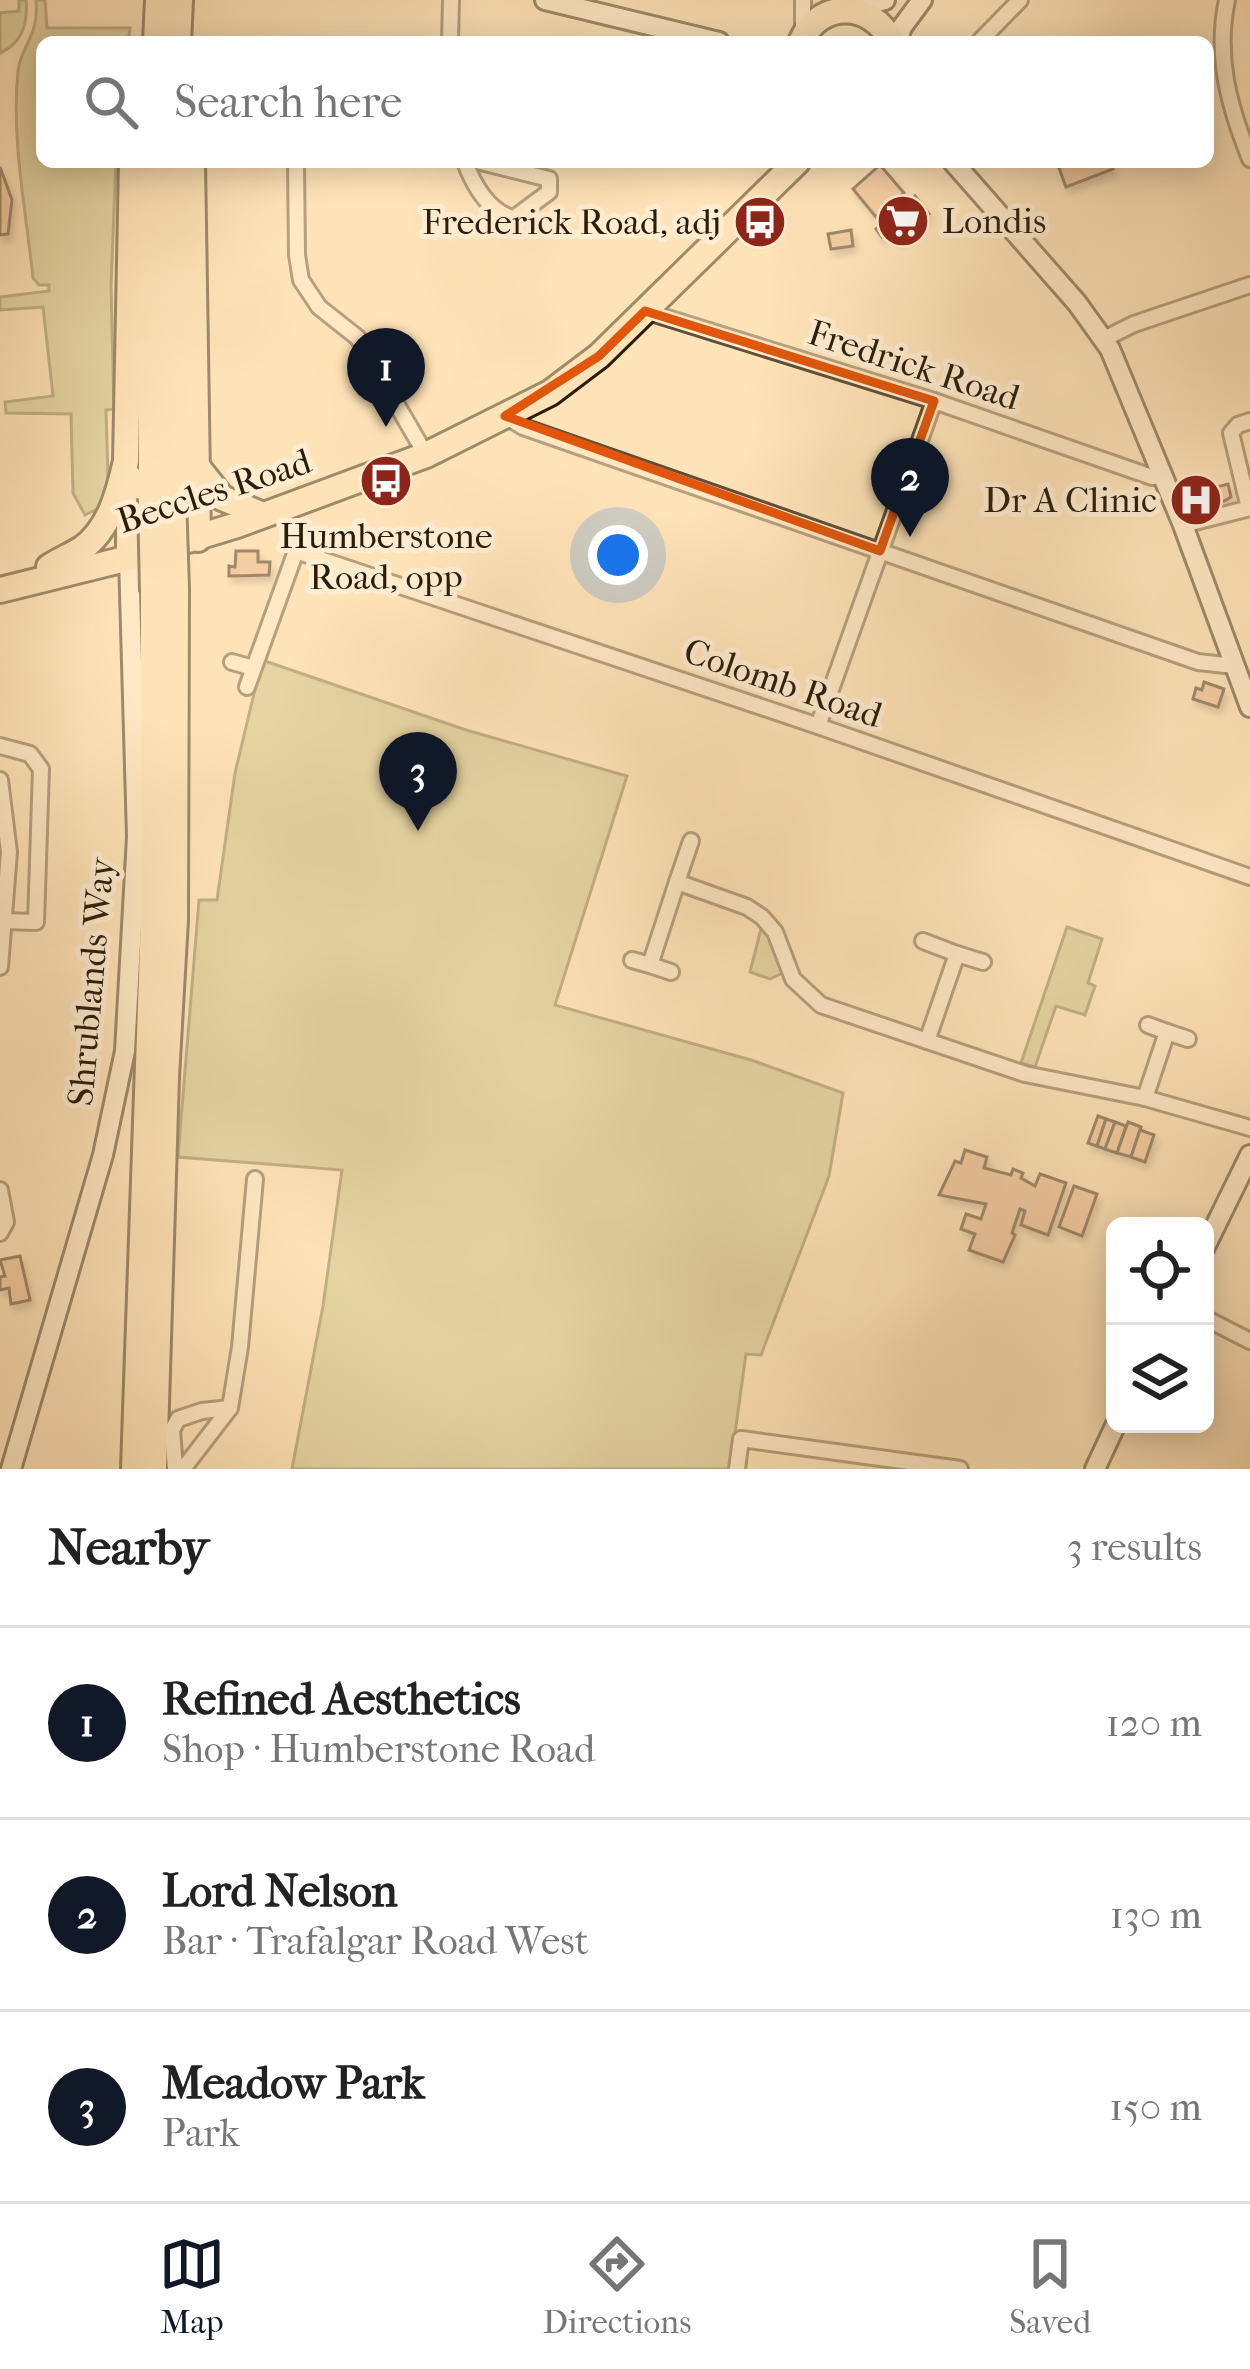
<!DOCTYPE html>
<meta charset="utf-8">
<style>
:root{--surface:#fff;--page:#f2f2f2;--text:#222;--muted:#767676;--line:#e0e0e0;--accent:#111827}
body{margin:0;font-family:"IM FELL French Canon",serif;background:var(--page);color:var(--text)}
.controls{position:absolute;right:36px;bottom:36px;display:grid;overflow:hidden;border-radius:18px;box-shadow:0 6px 30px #0003}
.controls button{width:108px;height:108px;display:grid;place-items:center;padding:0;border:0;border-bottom:3px solid var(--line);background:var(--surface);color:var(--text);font:60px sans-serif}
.you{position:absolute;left:618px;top:555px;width:42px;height:42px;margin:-30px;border:9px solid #fff;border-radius:50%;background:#1a73e8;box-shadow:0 0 0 18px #1a73e833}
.badge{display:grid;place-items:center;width:78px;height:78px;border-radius:50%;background:var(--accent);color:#fff;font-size:39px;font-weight:700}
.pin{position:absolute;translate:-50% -99px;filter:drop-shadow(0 3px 6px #0008)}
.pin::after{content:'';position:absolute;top:63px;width:42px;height:36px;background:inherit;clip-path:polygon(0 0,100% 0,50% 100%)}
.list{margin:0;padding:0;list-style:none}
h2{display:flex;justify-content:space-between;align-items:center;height:156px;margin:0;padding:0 48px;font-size:51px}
h2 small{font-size:39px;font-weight:400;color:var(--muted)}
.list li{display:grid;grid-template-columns:78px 1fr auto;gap:36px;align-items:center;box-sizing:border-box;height:192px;padding:0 48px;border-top:3px solid var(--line)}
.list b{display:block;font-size:45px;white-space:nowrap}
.list p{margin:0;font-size:39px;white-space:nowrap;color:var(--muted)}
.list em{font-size:39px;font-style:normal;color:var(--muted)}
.icon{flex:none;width:66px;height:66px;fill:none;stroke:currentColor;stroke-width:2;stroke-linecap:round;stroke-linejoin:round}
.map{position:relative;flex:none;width:1250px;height:1469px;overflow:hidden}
.search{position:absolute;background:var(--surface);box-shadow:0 6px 30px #0003;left:36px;right:36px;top:36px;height:132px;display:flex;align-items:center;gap:30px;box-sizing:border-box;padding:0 42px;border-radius:18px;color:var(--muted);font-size:45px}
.sheet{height:732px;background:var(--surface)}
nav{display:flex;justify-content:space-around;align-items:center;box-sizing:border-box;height:168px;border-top:3px solid var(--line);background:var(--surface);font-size:33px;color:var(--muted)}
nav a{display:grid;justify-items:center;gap:6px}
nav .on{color:var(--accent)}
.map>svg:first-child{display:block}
.green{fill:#c8c189;stroke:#7a6f4a;stroke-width:3}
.building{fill:#e9b18a;stroke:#2b1d0b;stroke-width:3;filter:url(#shadow)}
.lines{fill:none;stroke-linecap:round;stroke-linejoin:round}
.street-casing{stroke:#604e36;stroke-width:20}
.secondary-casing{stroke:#2b1d0b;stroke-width:24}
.highway-casing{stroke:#2b1d0b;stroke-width:30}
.street{stroke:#ffedd1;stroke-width:14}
.secondary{stroke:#ffedd1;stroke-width:18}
.highway{stroke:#ffe3b8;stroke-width:24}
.highway-bridge-casing{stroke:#2b1d0b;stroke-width:30;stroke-linecap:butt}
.highway-bridge{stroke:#ffe3b8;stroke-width:24}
.marked{fill:none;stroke:#df560c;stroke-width:9;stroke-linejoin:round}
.labels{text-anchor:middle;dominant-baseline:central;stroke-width:10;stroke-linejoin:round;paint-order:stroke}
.poi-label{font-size:36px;fill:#2b1d0b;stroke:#ffedd1;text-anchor:end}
.street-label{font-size:36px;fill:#2b1d0b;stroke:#ffedd1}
</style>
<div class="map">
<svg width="1250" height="1469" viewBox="0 0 1250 1469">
<defs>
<filter id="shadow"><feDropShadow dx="3.5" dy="6" stdDeviation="3" flood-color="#0004"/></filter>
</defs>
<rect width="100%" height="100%" fill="#ffe3b8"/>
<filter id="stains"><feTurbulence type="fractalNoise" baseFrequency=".00167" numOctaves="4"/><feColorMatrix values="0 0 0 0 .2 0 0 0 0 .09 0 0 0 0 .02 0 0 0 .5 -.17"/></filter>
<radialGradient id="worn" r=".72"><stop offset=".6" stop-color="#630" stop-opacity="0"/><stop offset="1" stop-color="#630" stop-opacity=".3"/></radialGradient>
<g class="green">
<path d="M19,0h7c2,23 -3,43 -26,53v-40l19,-2z"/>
<path d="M36,0h9l2,28h83l-2,14h-86v120h74l-5,123 3,124 -8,1 2,65 -5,31 -18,9 -12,-22 -2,-79 -65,-1 -1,-11 48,-6 -10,-89 -43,3v-13l49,-6v-6h-10l-6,-7c-7,-67 -22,-140 -15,-207 3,-27 21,-32 18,-71z"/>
<path d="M262,660l204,70 161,46 -72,229 196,55 92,33 -14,83 -68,179 -15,-1 -16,115h-438l31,-163 19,-136 -164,-13 21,-257h18l18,-127z"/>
<path d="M762,925l9,9 14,38 -15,7 -20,-7z"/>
<path d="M1067,927l35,12 -14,44 7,3 -10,29 -29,-9 -21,61 -14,-4z"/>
</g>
<g class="building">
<path d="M1062,162h48l3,7 -47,18 -7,-19 4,-2z"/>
<path d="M880,165l24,28 -4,3 8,9 -20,18 -8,-10 -4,4 -23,-28z"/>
<path d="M0,167l12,33 -4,34 -8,1z"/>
<path d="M915,196l14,18 -30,26 -9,-10 -8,7 -6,-8z"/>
<path d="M851,230l2,16 -22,3 -3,-15z"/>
<path d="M1228,484l3,13 -7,4 -27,7 -10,-3 -2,-10z"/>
<path d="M236,551h22v11h12l-1,13 -40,1v-10l6,1z"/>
<path d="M1204,682l20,7 -6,18 -25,-8 3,-11 6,2z"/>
<path d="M1098,1116l8,3 -9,27 -9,-3z"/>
<path d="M1106,1119l9,3 -10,27 -8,-3z"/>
<path d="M1115,1122l11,4 -9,27 -12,-4z"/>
<path d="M1128,1122l13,5 -10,30 -14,-4z"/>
<path d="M1140,1130l14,5 -9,27 -14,-5z"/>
<path d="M965,1150l22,7 -3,11 27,7 2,-6 10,4 -2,5 14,8 5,-12 26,9 -18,52 -27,-10 4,-14 -5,-2 -8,24 3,2 -12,27 -34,-12 6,-16 -14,-5 5,-15 15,5 5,-15 -47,-9 16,-34 6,2z"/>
<path d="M1074,1186l23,8 -15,42 -23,-9z"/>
<path d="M20,1256l10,44 -19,4 -2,-16 -9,2v-13l5,-1 -5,-16z"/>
</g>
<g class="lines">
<g class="street-casing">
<g id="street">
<path d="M803,0v34"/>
<path d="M1227,0c-12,57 2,106 23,159"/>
<path d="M450,42l1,-42"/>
<path d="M979,42l41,-42"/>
<path d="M296,162l1,93 4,25 18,27 39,31 68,117"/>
<path d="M465,162c8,22 24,51 49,56l35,-26v-13l-68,-17"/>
<path d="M645,311l289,90 218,76 11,-1"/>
<path d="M1104,339l30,-15 116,-39"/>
<path d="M505,416l18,11 675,235 37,4"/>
<path d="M1249,508l-18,-75 7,-8 12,-4"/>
<path d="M1183,525l67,-17"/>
<path d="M296,551l522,175 432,151"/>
<path d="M232,662l21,6"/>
<path d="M247,687l49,-136 -2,-18"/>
<path d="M818,726l116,-325"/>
<path d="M0,746l30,8 11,15 -5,153 -32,-1"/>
<path d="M0,780l9,72 -9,115"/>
<path d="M677,882l14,-41"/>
<path d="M923,941l34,13"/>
<path d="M632,960l18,5"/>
<path d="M671,972l-21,-7 27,-83 70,25 15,10 13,15 18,47 28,26 204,69 120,24 105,30"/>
<path d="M1167,1032l21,7"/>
<path d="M927,1041l30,-87 26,8"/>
<path d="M1145,1098l22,-66 -19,-7"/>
<path d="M0,1190l6,32 -6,11"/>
<path d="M1205,1318l45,23"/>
<path d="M230,1408l10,-61 15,-168"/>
<path d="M175,1469l-3,-39 6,-11 24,-8 28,-3 -47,61"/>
<path d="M737,1469l4,-30 219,30"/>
</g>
</g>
<g class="secondary-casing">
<g id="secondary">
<path d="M545,0l174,42"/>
<path d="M856,7l29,-7"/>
<path d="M897,42l5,-15 20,-27"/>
<path d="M953,162l124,141 33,46 73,176 67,182"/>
<path d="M1205,1247l45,-92"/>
<path d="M11,1469l92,-314 22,-104 12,-214 -8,-279"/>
<path d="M1095,1469l21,-45"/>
</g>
</g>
<g class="highway-casing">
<g id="highway">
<path d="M156,42l2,-42"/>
<path d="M178,42l2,-42"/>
<path d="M801,42c18,-42 70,-42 91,0"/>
<path d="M173,162v335"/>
<path d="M192,162l6,377"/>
<path d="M196,465l26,33 41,17"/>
<path d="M129,477v81"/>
<path d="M151,498v-336"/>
<path d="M49,567c11,-7 23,-12 34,-19 27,-20 36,-56 43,-87l6,-299"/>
<path d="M0,590l129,-32 108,-33 189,-70 124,-62 49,-37 198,-194"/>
<path d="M134,1469l19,-549v-328"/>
<path d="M154,1469l12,-392 9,-157 1,-331"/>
</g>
</g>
<use href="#street" class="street"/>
<use href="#secondary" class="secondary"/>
<use href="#highway" class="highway"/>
<g class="highway-bridge-casing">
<g id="highway-bridge">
<path d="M173,497l3,92"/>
<path d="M151,498l2,94"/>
</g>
</g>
<use href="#highway-bridge" class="highway-bridge"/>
</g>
<path d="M0 0H1250V1469H0ZM645,311l289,90 -54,150 -375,-135 94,-60z" fill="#ffe3b8" fill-opacity=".55" fill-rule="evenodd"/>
<path class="marked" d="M645,311l289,90 -54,150 -375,-135 94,-60z"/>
<defs>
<g id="supermarket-disc" transform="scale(2.7)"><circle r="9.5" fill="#8f2418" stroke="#ffedd1"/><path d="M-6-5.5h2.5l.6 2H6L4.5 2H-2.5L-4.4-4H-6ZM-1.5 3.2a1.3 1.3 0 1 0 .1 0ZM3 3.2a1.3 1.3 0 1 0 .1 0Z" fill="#fff"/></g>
<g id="bus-disc" transform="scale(2.7)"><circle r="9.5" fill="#8f2418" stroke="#ffedd1"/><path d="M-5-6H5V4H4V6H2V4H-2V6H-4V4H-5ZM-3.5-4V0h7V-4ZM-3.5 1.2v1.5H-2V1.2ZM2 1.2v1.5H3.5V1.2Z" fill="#fff"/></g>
<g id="hospital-disc" transform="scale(2.7)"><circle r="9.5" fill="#8f2418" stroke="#ffedd1"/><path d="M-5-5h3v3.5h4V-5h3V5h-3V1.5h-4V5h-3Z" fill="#fff"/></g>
</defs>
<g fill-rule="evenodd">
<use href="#supermarket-disc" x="903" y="221"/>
<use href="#bus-disc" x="760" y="222"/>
<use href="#bus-disc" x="386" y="481"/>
<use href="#hospital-disc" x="1196" y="500"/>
</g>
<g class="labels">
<g class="poi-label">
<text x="942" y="221" text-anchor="start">Londis</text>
<text x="721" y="222">Frederick Road, adj</text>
<text x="1157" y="500">Dr A Clinic</text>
<text x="386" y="536" text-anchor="middle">Humberstone<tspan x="386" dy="41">Road, opp</tspan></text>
</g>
<g class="street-label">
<text transform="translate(914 365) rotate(18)">Fredrick Road</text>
<text transform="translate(214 491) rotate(-18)">Beccles Road</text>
<text transform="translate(783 683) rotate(19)">Colomb Road</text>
<text transform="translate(91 982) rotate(-85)">Shrublands Way</text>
</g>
</g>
<rect width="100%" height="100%" filter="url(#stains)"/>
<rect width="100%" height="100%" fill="url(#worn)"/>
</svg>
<div class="controls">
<button><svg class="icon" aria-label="locate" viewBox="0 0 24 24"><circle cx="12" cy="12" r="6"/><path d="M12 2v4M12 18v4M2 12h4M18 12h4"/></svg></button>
<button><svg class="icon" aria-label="layers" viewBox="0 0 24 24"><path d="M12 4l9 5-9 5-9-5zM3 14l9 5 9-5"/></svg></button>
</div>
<div class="you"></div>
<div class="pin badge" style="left:386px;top:427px">1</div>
<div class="pin badge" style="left:910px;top:537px">2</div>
<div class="pin badge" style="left:418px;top:831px">3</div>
<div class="search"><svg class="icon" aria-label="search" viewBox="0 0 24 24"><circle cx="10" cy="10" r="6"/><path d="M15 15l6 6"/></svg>Search here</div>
</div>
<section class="sheet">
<h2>Nearby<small>3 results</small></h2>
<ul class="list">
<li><span class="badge">1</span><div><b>Refined Aesthetics</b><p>Shop · Humberstone Road</p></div><em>120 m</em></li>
<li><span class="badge">2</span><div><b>Lord Nelson</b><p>Bar · Trafalgar Road West</p></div><em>130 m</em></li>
<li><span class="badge">3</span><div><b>Meadow Park</b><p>Park</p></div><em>150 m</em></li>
</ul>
</section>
<nav>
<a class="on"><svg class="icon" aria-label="map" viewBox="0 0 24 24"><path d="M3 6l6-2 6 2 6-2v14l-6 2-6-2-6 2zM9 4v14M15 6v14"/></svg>Map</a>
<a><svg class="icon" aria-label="directions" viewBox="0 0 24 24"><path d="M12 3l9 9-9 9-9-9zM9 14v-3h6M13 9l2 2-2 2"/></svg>Directions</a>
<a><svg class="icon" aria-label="saved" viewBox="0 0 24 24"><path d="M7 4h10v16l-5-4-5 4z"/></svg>Saved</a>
</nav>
